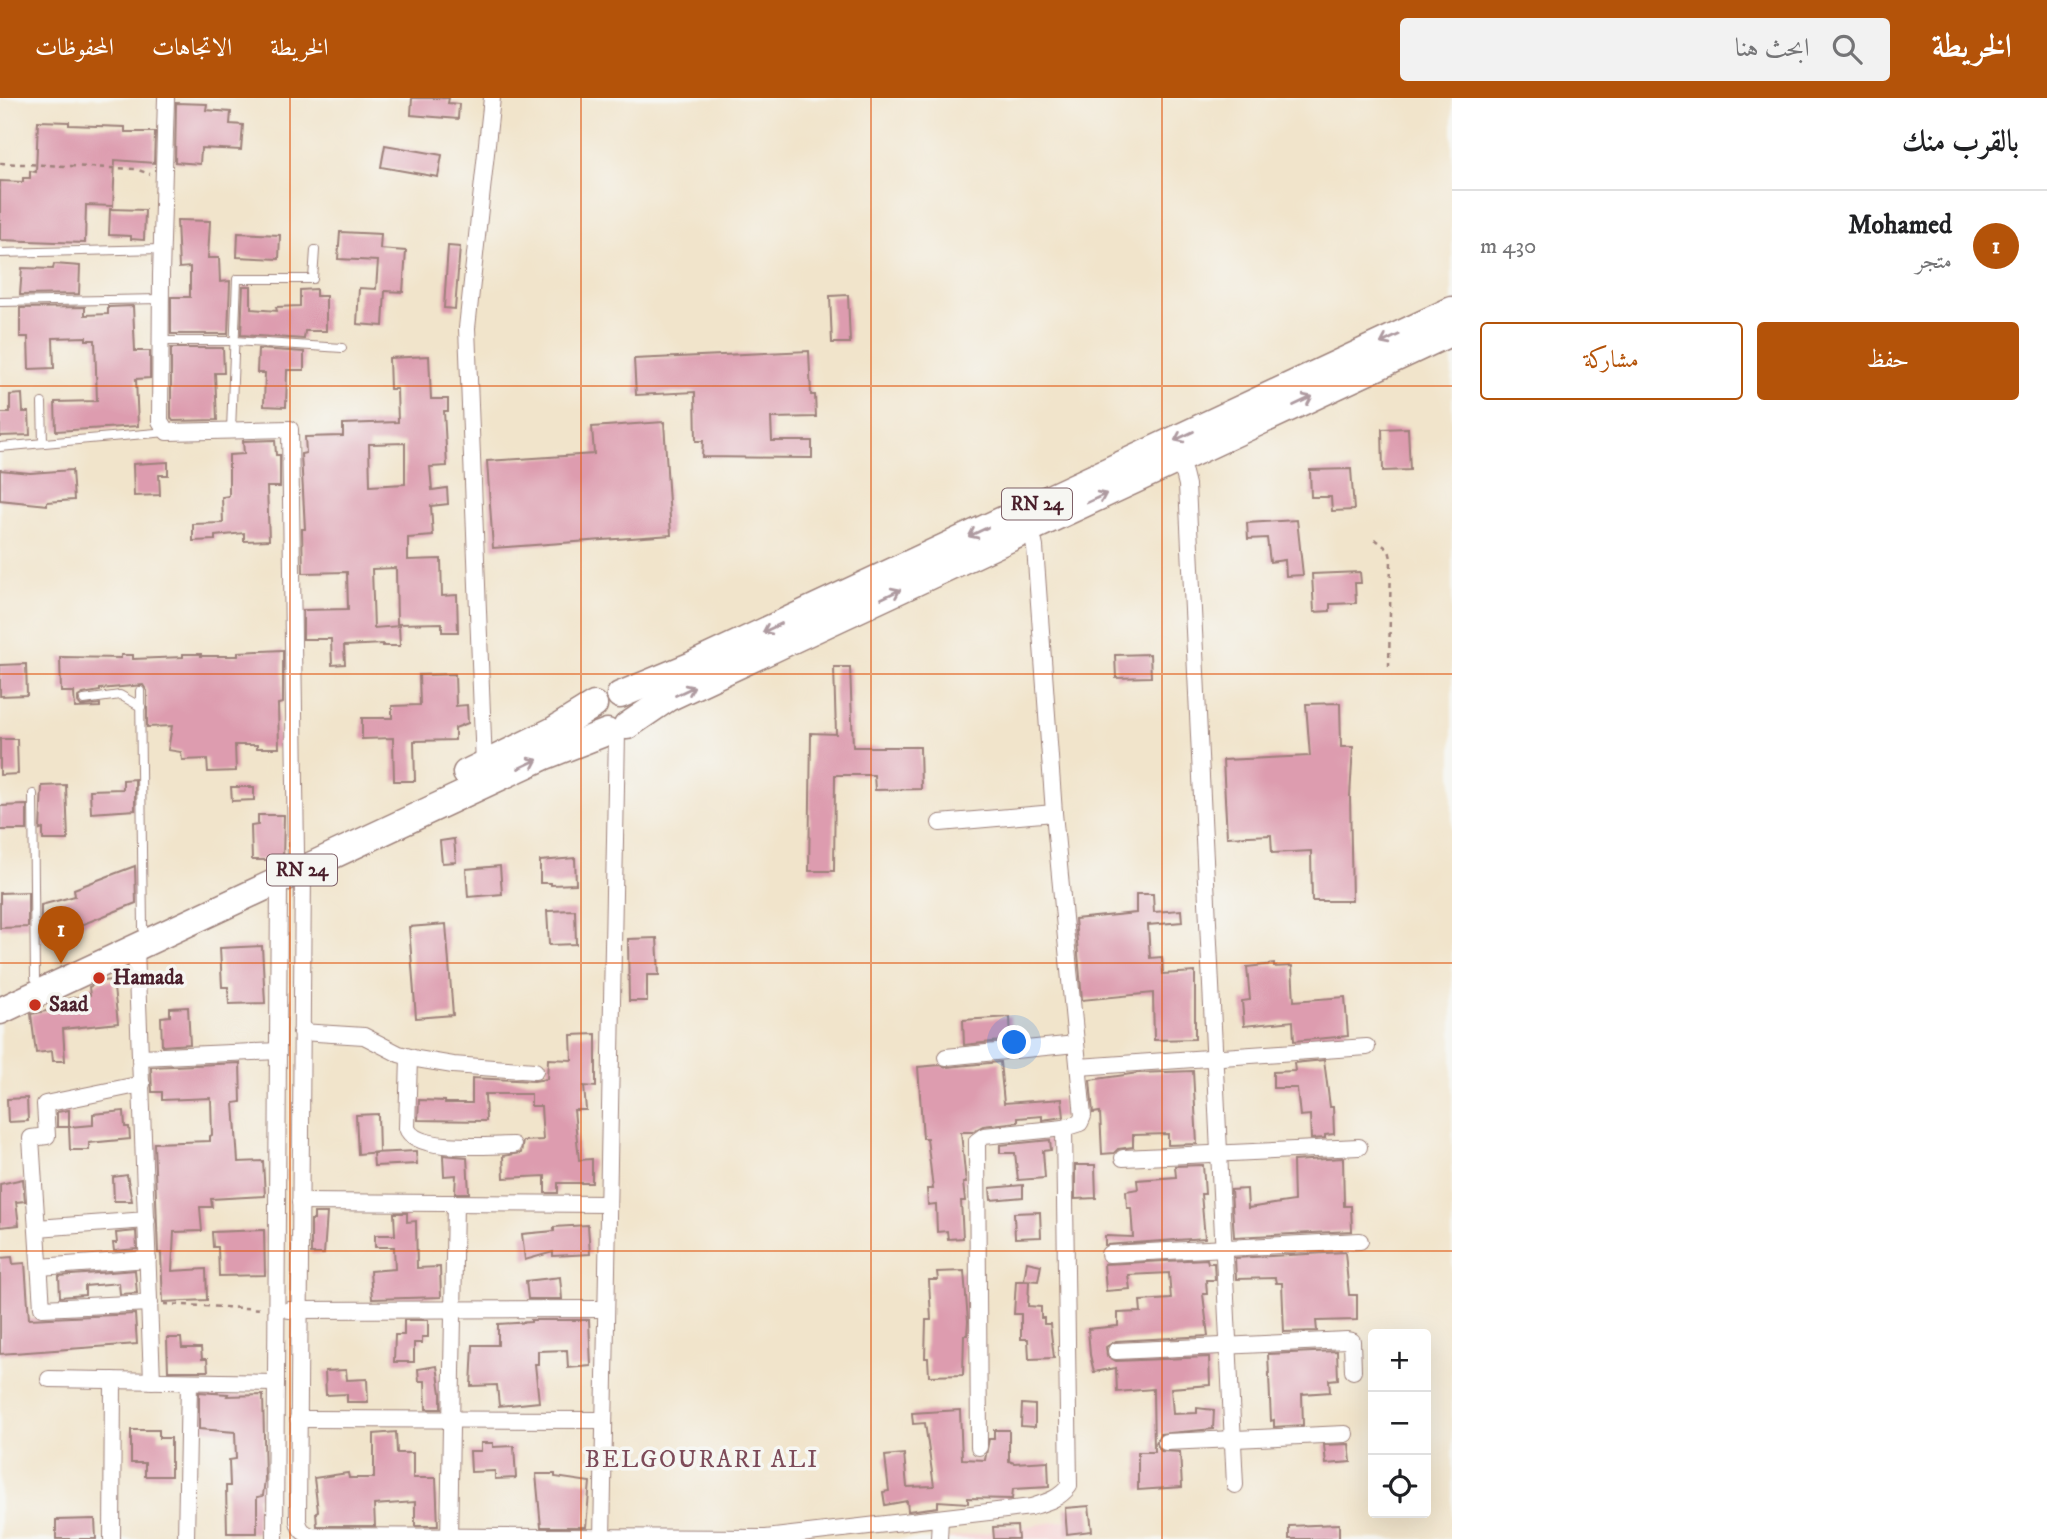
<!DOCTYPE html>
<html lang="ar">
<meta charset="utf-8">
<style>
:root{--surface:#fff;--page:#f2f2f2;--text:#202124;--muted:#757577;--line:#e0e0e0;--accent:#b45309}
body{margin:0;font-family:"IM FELL DW Pica",Amiri,serif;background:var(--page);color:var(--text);direction:rtl}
.controls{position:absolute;right:21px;bottom:21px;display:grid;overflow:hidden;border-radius:7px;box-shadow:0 7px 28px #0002}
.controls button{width:63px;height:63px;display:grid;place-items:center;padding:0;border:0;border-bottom:2px solid var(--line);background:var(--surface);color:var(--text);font:35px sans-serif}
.you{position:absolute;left:1015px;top:945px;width:24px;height:24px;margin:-18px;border:5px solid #fff;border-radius:50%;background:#1a73e8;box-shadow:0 0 0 10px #1a73e833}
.badge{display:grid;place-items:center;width:46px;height:46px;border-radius:50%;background:var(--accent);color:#fff;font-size:23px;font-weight:700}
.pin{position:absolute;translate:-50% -58px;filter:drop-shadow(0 2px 4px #0008)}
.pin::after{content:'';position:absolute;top:37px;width:24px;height:21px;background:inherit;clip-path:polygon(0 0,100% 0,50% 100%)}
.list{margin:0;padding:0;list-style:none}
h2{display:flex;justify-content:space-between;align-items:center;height:91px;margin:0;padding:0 28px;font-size:30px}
h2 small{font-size:23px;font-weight:400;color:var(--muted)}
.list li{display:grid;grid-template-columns:46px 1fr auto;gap:21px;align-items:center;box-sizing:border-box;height:112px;padding:0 28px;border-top:2px solid var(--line)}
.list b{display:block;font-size:26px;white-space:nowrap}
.list p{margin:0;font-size:23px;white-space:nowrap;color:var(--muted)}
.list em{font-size:23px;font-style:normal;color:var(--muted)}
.actions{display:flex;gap:14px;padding:21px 28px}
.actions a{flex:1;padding:16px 0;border:2px solid var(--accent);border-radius:7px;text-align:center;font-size:24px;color:var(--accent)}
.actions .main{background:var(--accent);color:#fff}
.icon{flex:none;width:38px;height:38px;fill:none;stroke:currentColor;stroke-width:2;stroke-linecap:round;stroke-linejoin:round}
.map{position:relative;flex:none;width:1452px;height:1441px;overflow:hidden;direction:ltr}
header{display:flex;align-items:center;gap:42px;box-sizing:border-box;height:98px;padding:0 35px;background:var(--accent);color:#fff}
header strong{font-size:33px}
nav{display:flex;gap:38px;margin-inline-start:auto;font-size:24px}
.search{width:490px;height:63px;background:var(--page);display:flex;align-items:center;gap:18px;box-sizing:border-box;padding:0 24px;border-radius:7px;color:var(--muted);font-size:26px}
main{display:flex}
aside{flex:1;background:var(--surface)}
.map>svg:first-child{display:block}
.built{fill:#f7cfd1}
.building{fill:#dd9caf;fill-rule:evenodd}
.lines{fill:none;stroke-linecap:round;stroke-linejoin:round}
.service-casing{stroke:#9e827b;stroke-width:10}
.minor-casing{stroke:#9e827b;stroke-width:18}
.trunk-casing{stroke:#9e827b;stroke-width:29}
.path{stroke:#9e827b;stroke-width:2.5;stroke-dasharray:5 5;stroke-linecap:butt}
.service{stroke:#fff;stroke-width:8}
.minor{stroke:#fff;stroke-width:16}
.trunk{stroke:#fff;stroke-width:26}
.oneway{stroke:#ae9aa0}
.grid{fill:none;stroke:#e0560e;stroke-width:2;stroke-opacity:0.55}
.poi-dot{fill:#c8321e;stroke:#f6f6f2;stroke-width:2.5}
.labels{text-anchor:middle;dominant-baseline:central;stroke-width:7;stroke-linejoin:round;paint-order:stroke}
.shield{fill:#f6f6f2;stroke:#7e6067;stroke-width:2}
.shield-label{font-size:19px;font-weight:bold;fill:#4a1f2b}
.poi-label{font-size:21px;font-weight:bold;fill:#4a1f2b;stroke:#f6f6f2;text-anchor:start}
.quarter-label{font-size:24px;letter-spacing:2px;fill:#7d4b59;stroke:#f6f6f2}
</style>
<header>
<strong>الخريطة</strong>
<div class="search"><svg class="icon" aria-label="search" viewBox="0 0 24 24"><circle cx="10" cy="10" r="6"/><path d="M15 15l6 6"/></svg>ابحث هنا</div>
<nav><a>الخريطة</a><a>الاتجاهات</a><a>المحفوظات</a></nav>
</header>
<main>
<aside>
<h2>بالقرب منك<small></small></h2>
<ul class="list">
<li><span class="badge">1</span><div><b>Mohamed</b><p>متجر</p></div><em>430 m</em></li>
</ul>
<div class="actions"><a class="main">حفظ</a><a>مشاركة</a></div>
</aside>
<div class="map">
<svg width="1452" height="1441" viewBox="0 0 1452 1441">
<rect width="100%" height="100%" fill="#f6f6f2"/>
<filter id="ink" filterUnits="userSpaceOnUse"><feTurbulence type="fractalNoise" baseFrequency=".0143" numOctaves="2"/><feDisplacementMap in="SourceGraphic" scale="14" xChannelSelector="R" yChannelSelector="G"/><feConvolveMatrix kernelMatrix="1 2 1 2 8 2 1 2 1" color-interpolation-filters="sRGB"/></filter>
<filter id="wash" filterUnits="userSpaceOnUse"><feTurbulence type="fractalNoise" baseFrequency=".00686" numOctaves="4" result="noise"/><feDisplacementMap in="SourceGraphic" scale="28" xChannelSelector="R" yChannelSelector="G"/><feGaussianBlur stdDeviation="1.57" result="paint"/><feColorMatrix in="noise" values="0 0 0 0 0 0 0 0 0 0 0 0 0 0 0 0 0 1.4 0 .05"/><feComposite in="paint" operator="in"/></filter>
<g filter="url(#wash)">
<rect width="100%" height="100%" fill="#f1e4cb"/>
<path class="built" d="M1069,1422l1,19h-122l1,-1z"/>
<g id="blocks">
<g class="building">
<path d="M412,0h37l-1,5 11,1 -1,15 -47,-4z"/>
<path d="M176,5l31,1 -1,6 25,2 -1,12 13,1 -2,25 -40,-2 -1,16 -25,-2z"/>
<path d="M38,23l31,1v3l56,2v5h30l-1,31 -39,-3 -2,46 -27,-1 -1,38 -85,-3v-59l23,1v-4h7v-7l6,1z"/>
<path d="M385,47l57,10 -4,22 -57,-10z"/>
<path d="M110,111l35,1 -1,30 -13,-1v-3l-22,-1z"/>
<path d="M177,122l33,1 -2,37h11l1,24 10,-1 -2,53h-57v-37h19v-30l-11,1z"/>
<path d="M340,134l41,2 -1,15 26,2 -3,41 -18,-1 -2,35 -26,-2 2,-36 17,1 2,-28 -40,-2z"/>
<path d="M238,135l42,2 -1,24 -42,-2z"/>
<path d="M448,148l12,1 -5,62 -11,-1z"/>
<path d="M54,166l26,2 -1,28 -59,1 2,-27 31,1z"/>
<path d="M243,188h8v23l26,2 -1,-4 24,-1v-16l16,-1v7h10v35h-21l-1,8 -63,-4z"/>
<path d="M848,197l2,48h-18l-2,-47z"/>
<path d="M133,208l2,45h15v27l-14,1 2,47 -82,5 -1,-29 42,-1 -2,-61h-9v-3l-33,1 1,30 -25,1 -1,-32h-8v-29l65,-1v8l23,-1v-7z"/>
<path d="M171,250h52l1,25h-9l2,47 -44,1 -2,-3z"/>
<path d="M258,251l46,3v18h-17l-1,37 -22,-1 1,-33h-8z"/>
<path d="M809,253l2,44h4l1,22 -45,1 1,23h40v17l-110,-1 1,-16h-7l-1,-49 -59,3 -2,-36z"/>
<path d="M429,258l2,43h17v12h-4l3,55 -17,1 2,23 15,-2 1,16 -17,2 2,30 -25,2v22l33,-1 1,37 15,-1 1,37h-16v-9l-45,1 -1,-56 -24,1 2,59 25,-2 1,20h-17v-2l-39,2 1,18 -13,1 -1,-26h-28v-29l45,-1 -1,-37 -44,1 -1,-44h3l-4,-75 5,-1 -1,-16 38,-1v-12l55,-2 -1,-33h-7l-1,-31zM405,345v41l-35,2 -1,-42z"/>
<path d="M22,296l1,18h6l1,23 -30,1v-23h10v-18z"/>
<path d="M664,324l7,113 -178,13 -6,-87 107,-7 -2,-27z"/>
<path d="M1408,330l2,42 -27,1 -1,-42z"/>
<path d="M275,342l1,15h4v32h-13l2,53 -25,1v-8l-29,3v4l-22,1v-17l30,-1 -1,-26 7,-1v-41l15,-1 -1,-13z"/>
<path d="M168,364v13h-9l1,20 -26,1 -1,-32z"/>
<path d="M1351,371l3,41 -22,1 -1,-14h-20l-1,-27z"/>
<path d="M0,372l30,3 42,-3 2,30 -27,2v3l-47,-5z"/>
<path d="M1297,422l6,55 -17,1 -1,-16 -15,2 -3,-24 -19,1 -1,-16z"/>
<path d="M1360,474l1,11h-6l1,20 -26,1v7l-16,1 -2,-38z"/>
<path d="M283,552v53l-5,1 1,44h-22v-3h-22l1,26 -28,1 -1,-13 -25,1 -1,-8 -13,-2 4,-24 -25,1v-36l-4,-6 -43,4v2l-17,3 -5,3v5l3,4 19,-2v3l-25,1 -1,-16h-13l-1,-35 61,1v-3h12v4l50,-2v-3h18v2h37v-4z"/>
<path d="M1150,556l1,23 -35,1 -1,-23z"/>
<path d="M26,566l1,31 -27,1v-31z"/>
<path d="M834,569h16l3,80h67l1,42 -46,1 -1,-15h-39l-1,96h-25l2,-138 25,1z"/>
<path d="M455,576l1,32 11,-1 1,18 -13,5v12l-41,1 1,40h-21l-1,-43 -31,1v-21h30v-12l28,-1 -1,-30z"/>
<path d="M1340,605l1,44h12l-3,49 2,105h-40l-1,-50 -39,2 -1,-18 -44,2 -4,-77 87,-4 -4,-52z"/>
<path d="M0,641h17l1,35 -18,1z"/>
<path d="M135,681v31l-44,3 -1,-23 33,-1v-9z"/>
<path d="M66,687l2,55h-25v-11l-3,1 2,-44z"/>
<path d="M231,689h23v13l-22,1z"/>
<path d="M27,707v25h-27v-24z"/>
<path d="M258,717h26l-1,45h-31l-1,-34 7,-1z"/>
<path d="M454,741l2,23 -14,1 -2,-22z"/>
<path d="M575,760l1,26 -25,1v-2h-11v-22z"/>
<path d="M135,768l1,37 -95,38v-36l34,-9 -1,-7z"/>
<path d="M500,768l2,28 -34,3 -2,-28z"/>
<path d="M28,794v35l-28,1v-35z"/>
<path d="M1136,796h17l1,18 27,-2 1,12 -34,3 2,33 12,-1 1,17 32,-2v67l-41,1 -1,-47 -71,7 -7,-81 61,-6z"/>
<path d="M575,812l1,34 -27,1 -2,-34z"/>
<path d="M446,826l7,91 -37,3 -7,-91z"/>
<path d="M657,840l2,37h-12v26h-18l-1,-62z"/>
<path d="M262,848l3,57 -36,1 -1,-17h-6l-2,-39z"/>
<path d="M1274,866v3l18,-1 2,35 51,-4 3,39 -54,5 -1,-20 -49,5 -2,-25 8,-1 -3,-33z"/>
<path d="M113,882l5,43 -55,6 2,32h-12l-1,-10 -16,2 -5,-39 31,-6 -1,-8 29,-5 -1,-8 12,-6z"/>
<path d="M188,909l2,37 -28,2 -1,-29 9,-1v-8z"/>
<path d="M1010,919l1,23 -47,5 -1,-25z"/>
<path d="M596,936v53l-12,-1 2,24h-12l5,50 13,-1v24h-34v10h-13v-17l-41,2 -1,-22 18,-3 2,-12 20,-1 -2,-34h-10v-12h-46l1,27 -68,-1 1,-20 26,1v2h27v-25l62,3 13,-2 1,-20 24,1 -1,-25z"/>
<path d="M1324,962l6,47h3l1,27 -9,1v3l-14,1 -1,-24 -10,1 -3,-28h-24v-16l22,-1 -1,-8z"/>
<path d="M1000,964l4,41 58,-4 2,18 -22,3v-4l-24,2v4l-35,4 -11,6h-11l5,51h-3l2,18h-4l2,37 -15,1 -1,-8 -10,1 -1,-28 -8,1 -1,-16h6l-6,-51h-4l-5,-71 22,-2 7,2z"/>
<path d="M240,965l1,39 -7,1 4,59 25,-1 2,35 -54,3 1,8h-12l2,24 -28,1 -2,39 34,-2 1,31 -44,2 -2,-49h-3l-4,-110 56,-2v-5l2,-1 -1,-37 -49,2v-8h-10l-1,-25z"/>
<path d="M1193,973l4,73 -29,1v-11l-35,1v12l-15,2 -4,4 -12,1 -2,-42 -7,1 -3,-33 48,-7z"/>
<path d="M27,1000l1,23 -20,1 -1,-23z"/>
<path d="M69,1012v17l24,-2v-11l31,-3 1,16h4l1,12 -41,4v7h-19l-1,-23h-12v-15z"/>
<path d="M378,1016l1,38 -21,2 -2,-39z"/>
<path d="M1050,1042l1,10 -8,1 2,27 -27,2 -3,-27h-15v-8z"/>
<path d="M416,1053l1,13 -43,2 -1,-13z"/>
<path d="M443,1057l24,2 2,36h-14l1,-18 -12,1z"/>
<path d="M1343,1060l1,48h7l1,25 -118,6 -3,-47 16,-1 1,19 46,-7 -1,-40z"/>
<path d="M1075,1067h20l1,33 -21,1z"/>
<path d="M1203,1067l2,29h-4l4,44 -100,7v-9l28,1 -2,-29h-4l-1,-17 12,-2 -1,-9 39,-3 -1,-11z"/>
<path d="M127,1077l5,26h-18l-1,-24z"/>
<path d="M23,1081l2,22 -9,1 3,23 -19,2v-43z"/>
<path d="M1023,1087v12l-32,3 -1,-12z"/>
<path d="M1040,1114l1,25 -26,1 -1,-25z"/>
<path d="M314,1115h13l-3,41h-13v-34h3z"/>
<path d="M394,1115h13v9l9,-1 1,47 23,-1 1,30 -69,2 -2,-28 25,-2 -1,-22h-19v-12h20z"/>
<path d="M588,1127l2,29 -37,2v-4l-28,8 -3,-26 32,-3v-4z"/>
<path d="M264,1132l1,45 -46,1 -1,-29h-5l-1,-15z"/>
<path d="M136,1133l1,18 -23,2 -1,-8h4l-1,-10z"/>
<path d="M1345,1154l4,43h8v25l-41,1 1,10 -33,1 -2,-49h-6l-1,-5 -39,1 -1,-21z"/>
<path d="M12,1159l1,7 12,-1 4,56 106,-5 2,30 -137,10v-96z"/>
<path d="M1207,1161l1,4h6l1,17h-9l1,14h-4l5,42 -92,5 -10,6 1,9 9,5 93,-4 1,28 -39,3 2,26 24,-1v-5l17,2 -1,19 -53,5 -4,9 5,8 19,1 2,35 -44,3v-38h16l-1,-63 -36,3 -1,-24 -22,4 -4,-17 -2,-26 30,-3v-13l23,-1 -1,-11 31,-2 -2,-26 -41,2 2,14 -24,2 -2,-27z"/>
<path d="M1027,1164l14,3 -3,16 -14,-1z"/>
<path d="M135,1172l2,23 -17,1 -1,-11 -34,3v9l-25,2 -1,-21z"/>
<path d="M964,1173l4,50 -1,14h-3l-1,40 -34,1 -1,-18h-3l1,-38h5l-2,-40h9l-1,-8z"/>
<path d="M560,1179l2,22h-34l-2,-18z"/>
<path d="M1016,1183h13l-1,25 13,1v11h3v6h6l4,34 -25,1 -1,-20h-7v-25h-7z"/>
<path d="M404,1222h24v17h-6v6h-8v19h-20l1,-27h9z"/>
<path d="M531,1222h58l2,46 -23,2 -1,-18 -29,1v13h-3l4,38 -40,4 -2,-21 -26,1 2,-41h25v-21l33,-2z"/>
<path d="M167,1240h14l1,10h19l1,11h5l1,12h-40z"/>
<path d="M1337,1253l1,28 -9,1 1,12 -28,2 1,31 -29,2v-7l-3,1 -3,-67z"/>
<path d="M437,1268l4,27v16h-15l-1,-28h-6l-1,-12z"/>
<path d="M346,1272l1,10 20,-1 1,23h-21v-8l-21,1 -1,-24z"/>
<path d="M199,1294l29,2 -1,2 36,-1 2,84 -2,17 -6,1v36h-30l-1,-47h4l-1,-26 7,-1 -1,-27 -36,-3z"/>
<path d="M1022,1306l13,1v22l-14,-1z"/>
<path d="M960,1312l2,49 23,1 4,-21h5v-9h15v31l5,2 34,-2 1,26 -36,2 -1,10 -44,-1v5l-30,-2v6l-30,4 -1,-10 -22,4 -2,-13 6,-1 -4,-35 19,-2 3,33 27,-1 -9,-63 -12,1 -1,-11z"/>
<path d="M131,1332h28v8h12v38h-26v-13h-14z"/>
<path d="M396,1334l1,21h16v25h23l2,48h-23v-24l-41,3 1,21h-58l-1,-14 2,-1 -4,-33 34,-5 1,5h25v-44z"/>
<path d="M481,1345h12v4l21,-1 2,32 -21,1v-8l-24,1 -1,-21h11z"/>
<path d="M1349,1346l2,18 -25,2 -2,-19z"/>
<path d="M536,1376h19v3l35,5 -4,45h-45z"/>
<path d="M1089,1408l3,25 -25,3 -2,-26z"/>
<path d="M95,1421l1,20h-40v-19z"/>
<path d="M1339,1426v15h-50v-13z"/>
<path d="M1017,1428l1,13h-24l-1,-12z"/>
</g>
</g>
</g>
<g filter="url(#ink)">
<use href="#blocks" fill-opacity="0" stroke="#9e827b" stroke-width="2"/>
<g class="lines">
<g class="service-casing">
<g id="service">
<path d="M0,155l161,-4"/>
<path d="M0,204l161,-3"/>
<path d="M160,243h75l107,7"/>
<path d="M42,305l1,40"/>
<path d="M231,332l6,-151h76l2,-29"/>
<path d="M0,349l167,-15"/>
<path d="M140,593l3,237"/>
<path d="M84,602l36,-5 21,12"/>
<path d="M33,696l2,184"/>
</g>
</g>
<g class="minor-casing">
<g id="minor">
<path d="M166,0l-5,177 -1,146 7,11 123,-3 6,425"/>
<path d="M1174,364l10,11 3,12 48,1000"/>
<path d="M484,667l-17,-437 25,-230"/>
<path d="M940,725l114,-10"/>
<path d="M303,771l-5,652c2,9 5,12 14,15l454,2 265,-31c16,-5 28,-8 38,-21l-5,-358 16,-5 3,-7 -29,-303 -19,-266 -4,-18"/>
<path d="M136,850l16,433"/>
<path d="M301,934l63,4 35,18 18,5 36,6 82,6"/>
<path d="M141,959l137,-6"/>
<path d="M409,959l-2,71c8,25 84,17 106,17"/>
<path d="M946,959l130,-13"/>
<path d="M1079,969l288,-20"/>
<path d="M142,986l-97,20 2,32 -16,2 11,170 108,-5"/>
<path d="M1123,1060l236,-11"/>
<path d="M300,1104l308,2"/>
<path d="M37,1130l110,-8"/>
<path d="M1109,1156l251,-13"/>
<path d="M40,1169l108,-8"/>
<path d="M289,1212l317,-1"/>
<path d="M1116,1253l231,-11 5,1 1,30"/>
<path d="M49,1281l227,4"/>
<path d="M298,1321l306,1"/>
<path d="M1166,1344l179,-8"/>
<path d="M979,1349l-2,-306 7,-5 80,-8"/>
<path d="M112,1441l1,-159"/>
<path d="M186,1441l3,-157"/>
<path d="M275,1441l4,-658"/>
<path d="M449,1441l6,-336"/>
<path d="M602,1441l15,-807"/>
<path d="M939,1441l1,-21"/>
</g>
</g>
<g class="trunk-casing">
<g id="trunk">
<path d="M620,597l70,-29 762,-356"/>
<path d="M627,628l41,-28 784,-366"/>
<path d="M466,675l86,-42 42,-26"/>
<path d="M0,913l543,-254 64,-25"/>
</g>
</g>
<g class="path">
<path d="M0,65l135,6 15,5"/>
<path d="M1375,441l14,11 2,8 -2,108"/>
<path d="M164,1206l99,5"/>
</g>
<use href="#service" class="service"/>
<use href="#minor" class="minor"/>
<use href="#trunk" class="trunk"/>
</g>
<defs><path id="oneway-shaft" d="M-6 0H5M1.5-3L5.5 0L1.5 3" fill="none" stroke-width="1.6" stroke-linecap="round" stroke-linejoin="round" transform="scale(1.75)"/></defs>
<g class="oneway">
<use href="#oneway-shaft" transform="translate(1390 241) rotate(155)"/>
<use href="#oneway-shaft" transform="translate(1303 303) rotate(-25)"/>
<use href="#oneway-shaft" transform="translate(1184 338) rotate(155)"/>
<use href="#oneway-shaft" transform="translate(1097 400) rotate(-25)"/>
<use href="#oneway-shaft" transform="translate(978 434) rotate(155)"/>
<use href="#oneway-shaft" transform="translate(891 496) rotate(-25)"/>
<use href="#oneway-shaft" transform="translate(772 530) rotate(155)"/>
<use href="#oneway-shaft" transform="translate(685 593) rotate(-25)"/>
<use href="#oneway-shaft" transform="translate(528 666) rotate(-25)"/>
</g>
</g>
<path class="grid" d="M290,0v1441M581,0v1441M871,0v1441M1162,0v1441M0,288h1452M0,576h1452M0,865h1452M0,1153h1452"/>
<g class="poi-dot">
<circle cx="99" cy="880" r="7"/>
<circle cx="35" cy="907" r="7"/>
</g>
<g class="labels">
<g class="shield">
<rect x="1002" y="390.5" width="70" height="31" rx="5"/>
<rect x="267" y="756.5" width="70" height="31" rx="5"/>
</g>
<g class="shield-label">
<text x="1037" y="406">RN 24</text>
<text x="302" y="772">RN 24</text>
</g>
<g class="poi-label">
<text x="113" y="880">Hamada</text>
<text x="49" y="907">Saad</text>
</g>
<g class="quarter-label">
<text x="702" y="1362">BELGOURARI ALI</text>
</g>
</g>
</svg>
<div class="controls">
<button>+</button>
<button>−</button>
<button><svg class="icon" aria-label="locate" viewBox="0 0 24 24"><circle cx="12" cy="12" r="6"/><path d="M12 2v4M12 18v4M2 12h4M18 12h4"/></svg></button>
</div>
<div class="you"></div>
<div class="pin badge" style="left:61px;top:866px">1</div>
</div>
</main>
